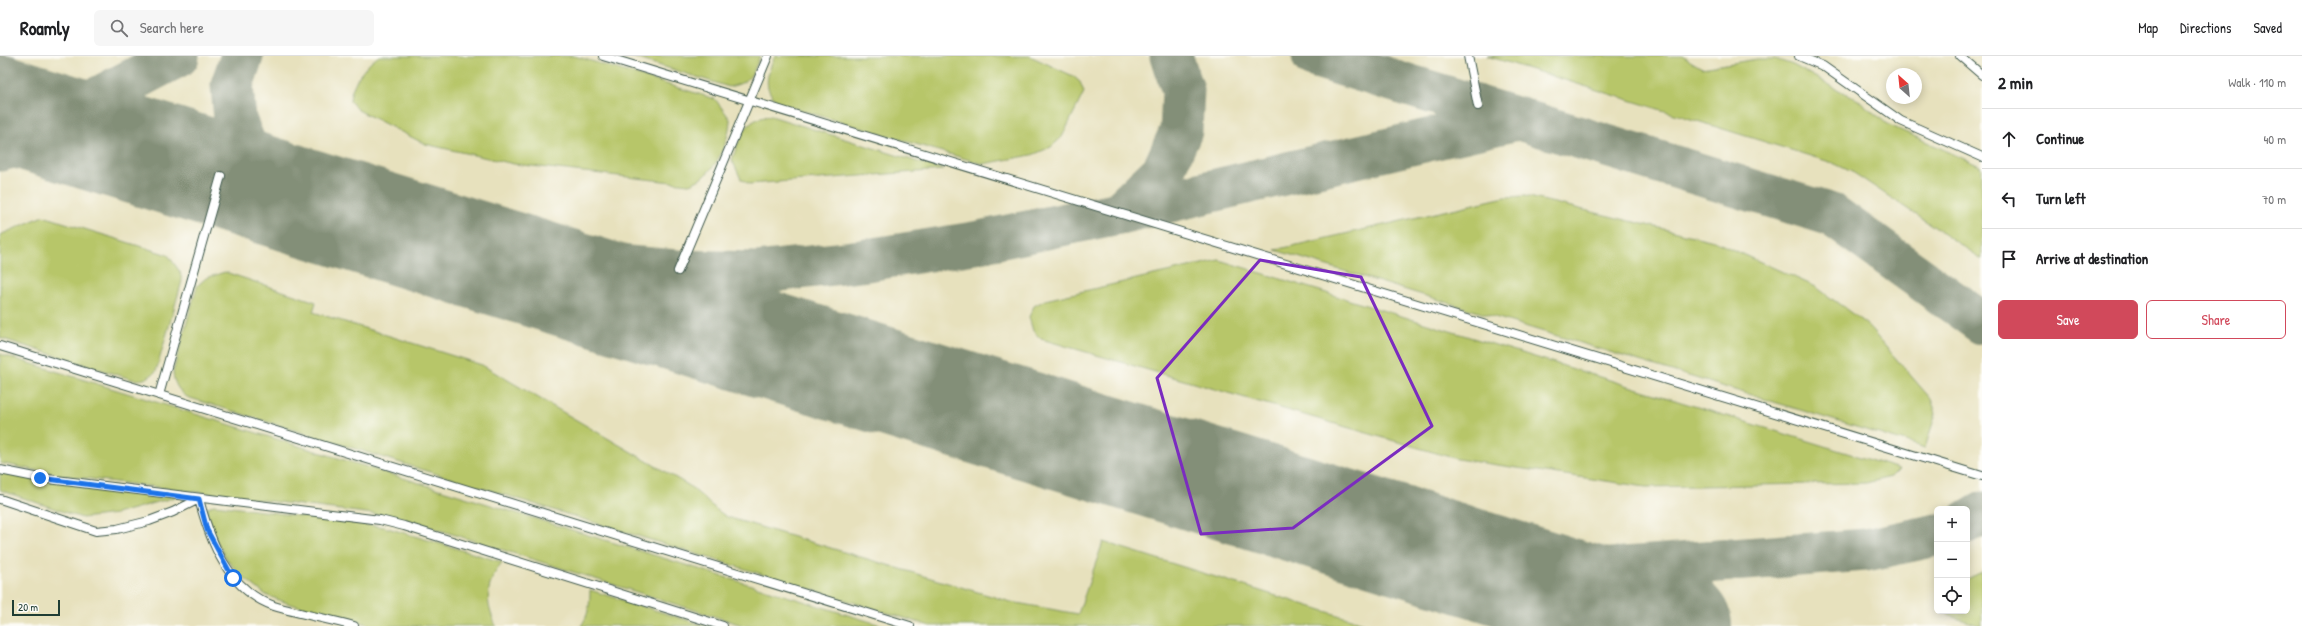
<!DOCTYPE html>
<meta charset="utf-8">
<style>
:root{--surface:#fff;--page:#f6f6f6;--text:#202124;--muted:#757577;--line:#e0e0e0;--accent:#d1495b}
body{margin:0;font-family:"Patrick Hand",sans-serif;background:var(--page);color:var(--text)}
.controls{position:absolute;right:12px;bottom:12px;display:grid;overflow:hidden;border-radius:6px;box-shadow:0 2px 10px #0003}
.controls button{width:36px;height:36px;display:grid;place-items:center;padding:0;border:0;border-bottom:1px solid var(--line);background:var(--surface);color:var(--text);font:20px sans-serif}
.compass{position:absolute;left:1886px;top:12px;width:36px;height:36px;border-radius:50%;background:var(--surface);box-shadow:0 2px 10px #0003;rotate:333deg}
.scale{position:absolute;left:12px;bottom:10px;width:48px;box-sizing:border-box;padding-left:4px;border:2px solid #1f3d34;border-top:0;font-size:11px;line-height:14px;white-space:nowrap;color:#1f3d34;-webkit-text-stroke:3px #fdfcf7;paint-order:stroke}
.stop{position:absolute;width:12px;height:12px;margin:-9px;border:3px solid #1a73e8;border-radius:50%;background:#fff}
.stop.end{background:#1a73e8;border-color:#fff;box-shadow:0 1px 4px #0008}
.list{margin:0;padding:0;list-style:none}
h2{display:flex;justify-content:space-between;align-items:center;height:52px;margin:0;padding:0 16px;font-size:17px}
h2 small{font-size:13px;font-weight:400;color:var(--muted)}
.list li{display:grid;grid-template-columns:26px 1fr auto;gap:12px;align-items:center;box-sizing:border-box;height:60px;padding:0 16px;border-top:1px solid var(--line)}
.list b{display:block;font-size:15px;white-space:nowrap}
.list em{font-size:13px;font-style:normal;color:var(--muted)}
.actions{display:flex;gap:8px;padding:12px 16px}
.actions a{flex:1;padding:9px 0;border:1px solid var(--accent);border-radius:6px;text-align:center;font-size:14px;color:var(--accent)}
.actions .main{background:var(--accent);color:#fff}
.icon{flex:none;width:22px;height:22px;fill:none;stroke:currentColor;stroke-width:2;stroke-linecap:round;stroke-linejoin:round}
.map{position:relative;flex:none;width:1982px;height:570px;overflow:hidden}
header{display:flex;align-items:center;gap:24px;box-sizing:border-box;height:56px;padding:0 20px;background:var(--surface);border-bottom:1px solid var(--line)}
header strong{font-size:19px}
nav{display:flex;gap:22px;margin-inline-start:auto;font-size:14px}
.search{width:280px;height:36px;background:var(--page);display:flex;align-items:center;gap:10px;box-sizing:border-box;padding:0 14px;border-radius:6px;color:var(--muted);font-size:15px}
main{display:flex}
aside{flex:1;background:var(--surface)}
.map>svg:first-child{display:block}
.green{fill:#b7c669;stroke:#6b824e}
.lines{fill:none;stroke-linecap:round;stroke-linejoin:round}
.taxiway{stroke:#838f78;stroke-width:43}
.runway{stroke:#838f78;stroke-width:108}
.service-casing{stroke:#3d5649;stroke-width:10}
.service{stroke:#fff;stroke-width:8}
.route{stroke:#1a73e8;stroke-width:5}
.marked{fill:none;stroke:#7b2cbf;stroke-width:3;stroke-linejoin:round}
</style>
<header>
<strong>Roamly</strong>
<div class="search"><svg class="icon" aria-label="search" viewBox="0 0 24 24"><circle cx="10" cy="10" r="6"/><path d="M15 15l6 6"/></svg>Search here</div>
<nav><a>Map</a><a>Directions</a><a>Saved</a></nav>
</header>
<main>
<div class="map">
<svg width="1982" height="570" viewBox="0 0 1982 570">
<rect width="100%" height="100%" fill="#fdfcf7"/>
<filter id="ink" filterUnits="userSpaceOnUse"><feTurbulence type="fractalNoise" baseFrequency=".025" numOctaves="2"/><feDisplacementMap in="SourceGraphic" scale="8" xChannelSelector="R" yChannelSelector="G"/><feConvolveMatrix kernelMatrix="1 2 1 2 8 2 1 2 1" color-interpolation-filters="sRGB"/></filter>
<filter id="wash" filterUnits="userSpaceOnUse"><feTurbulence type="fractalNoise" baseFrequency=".012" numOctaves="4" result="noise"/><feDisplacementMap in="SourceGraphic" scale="16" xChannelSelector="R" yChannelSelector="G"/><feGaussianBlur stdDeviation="0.9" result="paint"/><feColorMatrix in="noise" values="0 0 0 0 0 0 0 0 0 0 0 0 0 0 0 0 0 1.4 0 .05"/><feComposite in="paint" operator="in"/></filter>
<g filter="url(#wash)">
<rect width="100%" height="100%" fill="#e7e1bd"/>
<g class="green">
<path d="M379,0h196l140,43 15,20c-1,25 -16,58 -41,65l-175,-20 -89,-20 -67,-34 -8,-9c1,-18 15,-35 29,-45z"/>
<path d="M629,0h131c-8,19 -9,26 -31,31z"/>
<path d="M775,0h255l43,20 7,6 4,10 -22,45 -11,10 -19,8 -49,9 -203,-60c-19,-15 -13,-29 -5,-48z"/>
<path d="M1487,0h195l20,12 55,-9h18l18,6 68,37 26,22 95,43v92l-128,-86 -21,-10z"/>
<path d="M771,60l173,54 -195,14 -8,-5 -9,-19c8,-22 12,-42 39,-44z"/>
<path d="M1525,140l189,45 102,46 50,37 65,75 5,14 -11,35 -650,-198 230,-53z"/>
<path d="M43,160l125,39 12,17 2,9 -26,90c-8,8 -14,10 -25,8l-131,-41v-103z"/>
<path d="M1219,204l680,209 -8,8 -25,6 -220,4 -189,-28 -416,-120 -8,-8 -4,-14 5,-11 11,-6z"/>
<path d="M225,216l91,30 -3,10 169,53 206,120c14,10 24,23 39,32l284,85 67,12 25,-72 270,84h-443l-743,-229c-9,-7 -13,-13 -14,-25l24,-86 9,-8z"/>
<path d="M0,298l884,272h-139l-347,-109 -339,-42 -59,-12z"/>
<path d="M0,415l179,25 -63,18 -34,4 -82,-28z"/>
<path d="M215,449l169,22 118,35c-16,23 -18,38 -6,64h-121l-85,-22 -24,-9 -22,-17 -16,-17 -23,-40 1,-10 4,-5z"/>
<path d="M1982,516v54l-32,-10 -6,-5h23v-32z"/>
<path d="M590,534l116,36h-125c8,-11 9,-23 9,-36z"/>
</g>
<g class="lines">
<g class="taxiway">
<path d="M242,0l-10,29 3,35 14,34 39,43"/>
<path d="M1313,0l519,159 150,108"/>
<path d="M0,50l43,6 55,-14 80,-42"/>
<path d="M0,94l41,-10 61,-1"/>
<path d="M1119,157l44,-42 18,-40 2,-41 -12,-34"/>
<path d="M434,186l182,24 62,5 78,2 105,-12 113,-18 145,-30 402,-95"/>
<path d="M1967,466l15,-9"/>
<path d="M1516,520l350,-26 71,-15"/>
</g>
<path class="runway" d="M0,52l1678,518"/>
</g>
</g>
<g filter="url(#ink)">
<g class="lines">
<g class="service-casing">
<g id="service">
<path d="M603,0l1379,420"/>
<path d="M1468,0l10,50"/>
<path d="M1799,0l24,10 78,55 81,36"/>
<path d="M1960,0l22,19"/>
<path d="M678,215l90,-215"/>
<path d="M0,290l910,280"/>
<path d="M159,339l62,-219"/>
<path d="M0,414l40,8 340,42 24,6 319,100"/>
<path d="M0,443l96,32 21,-2 32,-8 24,-9 26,-13c11,42 29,91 75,107 26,8 54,13 80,20"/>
</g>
</g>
<use href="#service" class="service"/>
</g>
</g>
<g class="lines" filter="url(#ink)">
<path class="route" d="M40,422l159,21 8,31 26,48"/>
</g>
<path class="marked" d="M1260,204l101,17 71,149 -139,102 -92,6 -44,-156z"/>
</svg>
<div class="controls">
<button>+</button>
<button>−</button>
<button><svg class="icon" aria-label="locate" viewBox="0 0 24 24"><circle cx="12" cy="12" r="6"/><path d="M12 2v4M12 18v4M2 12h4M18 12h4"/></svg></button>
</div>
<svg class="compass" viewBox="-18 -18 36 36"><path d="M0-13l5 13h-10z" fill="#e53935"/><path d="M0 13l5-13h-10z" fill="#757577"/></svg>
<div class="scale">20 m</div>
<div class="stop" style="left:233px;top:522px"></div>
<div class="stop end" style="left:40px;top:422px"></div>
</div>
<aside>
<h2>2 min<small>Walk · 110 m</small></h2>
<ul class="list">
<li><svg class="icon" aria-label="ahead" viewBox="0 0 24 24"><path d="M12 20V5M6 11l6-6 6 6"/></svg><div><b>Continue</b></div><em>40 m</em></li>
<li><svg class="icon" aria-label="left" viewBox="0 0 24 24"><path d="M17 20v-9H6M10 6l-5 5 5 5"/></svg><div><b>Turn left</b></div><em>70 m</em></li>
<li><svg class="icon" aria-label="arrive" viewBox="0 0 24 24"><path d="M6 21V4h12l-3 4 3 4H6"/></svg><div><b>Arrive at destination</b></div></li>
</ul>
<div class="actions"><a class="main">Save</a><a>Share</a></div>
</aside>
</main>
